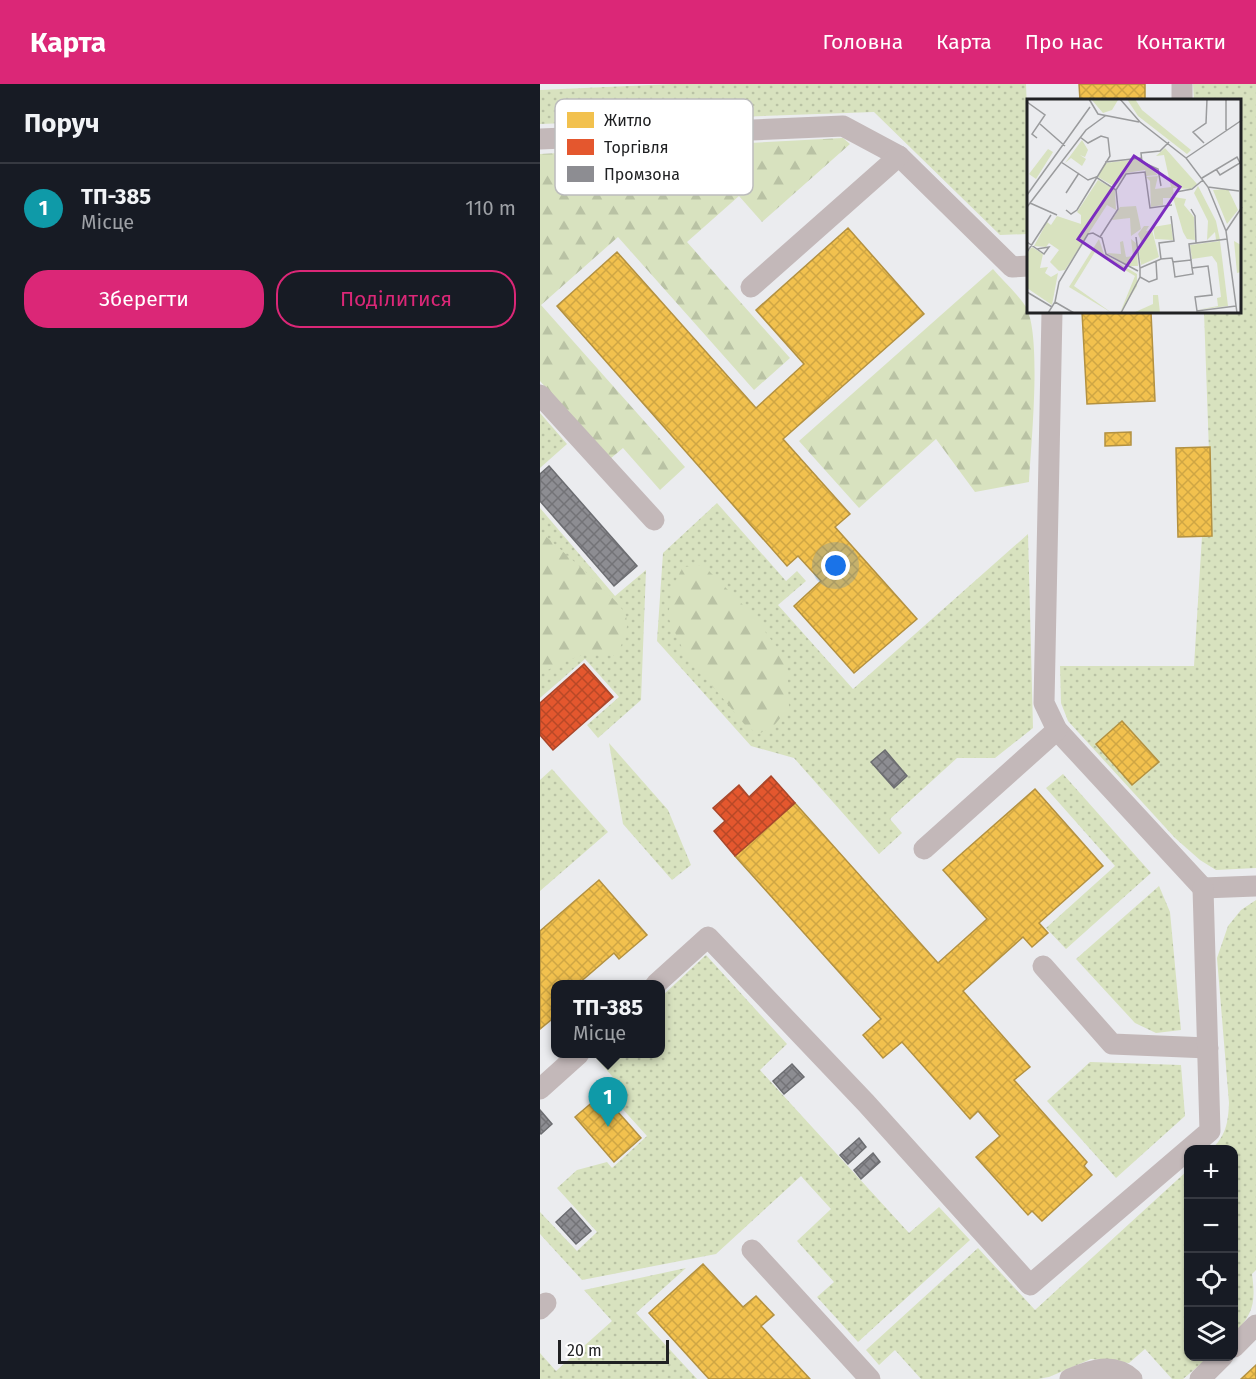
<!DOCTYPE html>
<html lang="uk">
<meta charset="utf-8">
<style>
:root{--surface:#171b24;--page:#20242c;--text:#f1f3f6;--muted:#9ea1a6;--line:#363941;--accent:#db2777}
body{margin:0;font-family:"Fira Sans",sans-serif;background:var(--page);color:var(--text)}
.controls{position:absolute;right:18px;bottom:18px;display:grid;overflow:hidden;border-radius:12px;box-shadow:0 2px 4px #0004}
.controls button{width:54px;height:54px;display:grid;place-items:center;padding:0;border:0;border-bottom:2px solid var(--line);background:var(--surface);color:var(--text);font:30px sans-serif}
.scale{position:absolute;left:18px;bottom:15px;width:111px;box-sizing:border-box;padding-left:6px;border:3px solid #202123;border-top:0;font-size:16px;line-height:21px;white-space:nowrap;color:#202123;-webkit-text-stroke:4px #fff;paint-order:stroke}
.you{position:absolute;left:296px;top:482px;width:21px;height:21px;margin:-15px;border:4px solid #fff;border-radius:50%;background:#1a73e8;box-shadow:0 0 0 9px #1a73e833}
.badge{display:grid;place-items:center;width:39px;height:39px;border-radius:50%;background:var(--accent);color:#fff;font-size:20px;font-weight:700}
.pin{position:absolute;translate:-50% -50px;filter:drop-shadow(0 2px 3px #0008)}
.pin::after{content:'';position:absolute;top:32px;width:21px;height:18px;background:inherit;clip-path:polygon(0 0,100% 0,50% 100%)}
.popup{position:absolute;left:11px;top:896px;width:114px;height:78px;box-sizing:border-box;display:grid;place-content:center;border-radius:12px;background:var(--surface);filter:drop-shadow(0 2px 4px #0005);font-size:20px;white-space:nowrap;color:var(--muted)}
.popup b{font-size:22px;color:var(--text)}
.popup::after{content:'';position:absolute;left:50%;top:100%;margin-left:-12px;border:12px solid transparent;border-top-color:var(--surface)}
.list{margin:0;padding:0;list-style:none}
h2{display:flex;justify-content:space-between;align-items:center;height:78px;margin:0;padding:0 24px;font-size:26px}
h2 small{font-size:20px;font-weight:400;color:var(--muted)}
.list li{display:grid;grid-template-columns:39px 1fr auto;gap:18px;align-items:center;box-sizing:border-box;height:90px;padding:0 24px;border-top:2px solid var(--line)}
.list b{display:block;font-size:22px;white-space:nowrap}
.list p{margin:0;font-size:20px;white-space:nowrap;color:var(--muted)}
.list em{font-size:20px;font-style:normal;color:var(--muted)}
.actions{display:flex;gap:12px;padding:18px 24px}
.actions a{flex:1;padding:14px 0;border:2px solid var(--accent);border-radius:24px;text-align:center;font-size:21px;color:var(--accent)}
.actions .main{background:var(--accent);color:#fff}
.icon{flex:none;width:33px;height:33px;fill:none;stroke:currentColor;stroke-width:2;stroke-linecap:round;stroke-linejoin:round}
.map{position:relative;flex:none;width:716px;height:1295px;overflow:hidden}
header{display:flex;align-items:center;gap:36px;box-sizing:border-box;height:84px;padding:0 30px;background:var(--accent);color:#fff}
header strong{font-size:28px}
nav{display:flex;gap:33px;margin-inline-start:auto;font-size:21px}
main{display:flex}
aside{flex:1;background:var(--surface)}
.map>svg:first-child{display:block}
.grass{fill:url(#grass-dots)}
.forest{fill:url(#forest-firs)}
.homes{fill:url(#homes-cross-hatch);stroke:#b39141;stroke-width:1.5}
.shops{fill:url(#shops-cross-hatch);stroke:#a9472b;stroke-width:1.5}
.industry{fill:url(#industry-cross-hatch);stroke:#6c6d71;stroke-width:1.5}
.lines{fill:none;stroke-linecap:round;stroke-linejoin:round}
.service{stroke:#c3b8b9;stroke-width:21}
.inset-road{fill:none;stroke:#9a9b9d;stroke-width:1.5}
.view{fill:#7b2cbf;fill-opacity:0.15;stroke:#7b2cbf;stroke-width:3}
.inset-edge{fill:none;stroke:#202123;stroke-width:3}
.key{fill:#fff;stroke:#bcbcbd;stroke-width:1.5}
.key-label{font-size:16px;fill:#202123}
</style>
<header>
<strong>Карта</strong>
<nav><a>Головна</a><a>Карта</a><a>Про нас</a><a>Контакти</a></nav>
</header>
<main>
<aside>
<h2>Поруч<small></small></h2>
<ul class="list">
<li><span class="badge" style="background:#0f9aa8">1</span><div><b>ТП-385</b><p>Місце</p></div><em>110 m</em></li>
</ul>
<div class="actions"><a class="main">Зберегти</a><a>Поділитися</a></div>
</aside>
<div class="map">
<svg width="716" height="1295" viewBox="0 0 716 1295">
<defs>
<pattern id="grass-dots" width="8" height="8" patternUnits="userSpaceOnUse" patternTransform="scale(1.5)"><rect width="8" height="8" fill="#d8e2bf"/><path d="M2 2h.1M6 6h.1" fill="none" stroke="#b9c2a4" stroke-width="1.8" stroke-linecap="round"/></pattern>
<pattern id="forest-firs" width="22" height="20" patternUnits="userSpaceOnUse" patternTransform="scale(1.5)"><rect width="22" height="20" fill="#d8e2bf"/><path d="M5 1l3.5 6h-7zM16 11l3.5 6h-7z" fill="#b9c2a4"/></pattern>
<pattern id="homes-cross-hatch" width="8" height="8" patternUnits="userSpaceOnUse" patternTransform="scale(1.5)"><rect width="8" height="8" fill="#f2c14e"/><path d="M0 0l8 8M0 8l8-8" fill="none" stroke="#cfa644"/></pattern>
<pattern id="shops-cross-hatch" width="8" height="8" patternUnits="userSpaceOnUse" patternTransform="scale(1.5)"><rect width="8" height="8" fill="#e4572e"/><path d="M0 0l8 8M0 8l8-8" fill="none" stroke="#b84827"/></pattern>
<pattern id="industry-cross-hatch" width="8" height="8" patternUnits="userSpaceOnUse" patternTransform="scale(1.5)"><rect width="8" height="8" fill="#8d8d92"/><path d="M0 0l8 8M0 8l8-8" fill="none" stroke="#737377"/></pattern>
</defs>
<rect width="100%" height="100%" fill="#ebecef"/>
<g class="grass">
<path d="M133,0h353l2,53v97l-28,1 -126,-123 -334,12v-34z"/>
<path d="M653,0h63v784l-40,2 -16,-10 -25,-22 -107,-117 -7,-18 -1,-37h134l8,-130 10,-1 -8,-223h36v-212h-46z"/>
<path d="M0,329l27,31 -27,24z"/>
<path d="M177,419l69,78 11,-10 9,10 -28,24 75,84 175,-155 5,194 -38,30h-38l-67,61 12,14 -23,21 -85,-96 -43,-12 -94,-105 6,-88z"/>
<path d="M0,424l75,88 31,-26 -5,130 -43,38 -11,-13 32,-28 -34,-38 -45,39z"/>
<path d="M69,659l59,67 23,55 -19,15 -49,-56z"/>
<path d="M12,685l56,63 -68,59v-111z"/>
<path d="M523,690l88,99 -85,76 -20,-21 69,-62 -69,-78z"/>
<path d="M619,802l11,26 11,118 -25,3 -21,-10 -59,-64z"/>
<path d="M716,816v370l-4,4c4,30 1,39 -18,61v-185h-23c15,-15 17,-26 18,-47l-12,-145 11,-32 13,-16z"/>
<path d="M166,871l81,89 -27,26 149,163 30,-26 31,33 -112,102 -41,-45 17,-15 -37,-41 34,-32 -30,-33 -85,78 -134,26 -42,-46v-22l37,39 20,-19 -40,-44 20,-18 30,-8 5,6 35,-32 -37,-41 10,-10 -25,-28 4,-3h62v-57z"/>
<path d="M550,978l91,3 4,51 -69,62 -69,-77z"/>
<path d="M648,1086v186l21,1 -26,22h-11l-27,-30 -16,14 -38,-4 -42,18 -11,2h-117l-26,-29 -16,15 -13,-15 112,-102 57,62z"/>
<path d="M146,1184l-50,45 61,66h-157v-26l16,18 56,-50 -28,-31z"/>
</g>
<g class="forest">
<path d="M303,54l7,6 -88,78 -23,-26 -52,46 103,116 -36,32 -136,-153 -77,68 144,162 -25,23 -37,-42 -13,11 -70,-78v-227z"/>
<path d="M453,185c9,11 26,26 33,38 16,29 5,138 3,175l-54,10 -39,-53 -77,69 -60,-67z"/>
<path d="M0,447c16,15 81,69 86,85 4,15 -4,27 -10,40l-26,-3 -29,9 -21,13z"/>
<path d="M163,481l49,49 35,47 2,46 -16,20 -15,7 -13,-9 -61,-73 -16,-35 4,-29 11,-21z"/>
</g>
<g class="homes">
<path d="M539,0h66v16h-65z"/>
<path d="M308,144l76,86 -141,125 67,75 -15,13 82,92 -63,54 -60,-67 27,-25 -23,-25 -11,10 -230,-260 60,-54 139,156 48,-44 -48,-54z"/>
<path d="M542,228h69l4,89 -68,3z"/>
<path d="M591,348v13l-26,1v-13z"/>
<path d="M670,363l2,89 -34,1 -2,-89z"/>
<path d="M582,637l37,41 -27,23 -36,-41z"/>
<path d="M495,705l68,77 -64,57 9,10 -16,14 -9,-10 -60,54 67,76 -16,13 73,82 -3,4 8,9 -50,46 -10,-10 -4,4 -52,-58 24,-21 -22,-25 -8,8 -68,-77 -19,16 -20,-23 18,-16 -146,-163 60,-53 143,160 49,-44 -44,-49z"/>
<path d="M59,796l48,55 -28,24 -5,-6 -36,31h-22v32l-16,13v-98z"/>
<path d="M62,1010l39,44 -27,24 -39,-45z"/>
<path d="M163,1180l40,43 13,-11 18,19 -13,11 49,53h-101l-60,-66z"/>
<path d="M716,1281v14h-15z"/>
</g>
<g class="shops">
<path d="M44,580l29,33 -60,53 -13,-15v-32z"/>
<path d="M231,692l24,27 -60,53 -21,-25 11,-10 -12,-13 26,-23 10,12z"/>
</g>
<g class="industry">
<path d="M9,382l88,100 -23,20 -74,-85v-27z"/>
<path d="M345,666l22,26 -13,12 -23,-26z"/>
<path d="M252,980l12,13 -20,17 -11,-13z"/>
<path d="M0,1026l12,14 -11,10 -1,-1z"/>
<path d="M319,1054l7,9 -18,17 -8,-9z"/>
<path d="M333,1069l7,9 -19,17 -7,-9z"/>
<path d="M31,1124l20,23 -15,13 -20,-22z"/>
</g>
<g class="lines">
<g class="service">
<path d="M642,0v16"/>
<path d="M0,55l303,-13 56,30 113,111 16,-1"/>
<path d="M211,203l148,-131"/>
<path d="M512,228l-8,391 13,27 146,158 53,-2"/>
<path d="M0,311l114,125"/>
<path d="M384,765l133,-119"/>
<path d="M503,882l69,78 96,4"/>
<path d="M116,900l52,-47 158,166 164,182 180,-154 -7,-243"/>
<path d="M0,1005l39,-35"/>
<path d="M212,1166l118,129"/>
<path d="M0,1225l6,-6"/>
<path d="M694,1263l22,-22"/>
<path d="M530,1295c21,-9 43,-17 62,0"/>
<path d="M660,1295l23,-23"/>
</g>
</g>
<g transform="translate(487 15)">
<rect width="214" height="214" fill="#ebecef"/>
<path d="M64,0h27v1l-6,10 -9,3zM100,0h8l7,11 49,40 -4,4 -49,-38zM55,41l6,10 -3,7 -5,-2 6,4 -4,7 -11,-8 -6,5zM138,49l32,36 -6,5 -18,-1 1,9 12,2 -2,6 10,12 1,23 -8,-1 -4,-7 -11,-38 -1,4h-8v7l-12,2 -1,-26 -4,-4 12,-1 -3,13 16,-2 -7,-32 -8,1zM21,50l5,3 -17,27 -7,-5zM112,60l19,16 -12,1 -1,-6 -19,3 -11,14 -17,-10 7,-14zM71,81l17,10 1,20 -9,-5 -42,65 -6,1 -9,-9 9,-12 -10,-7 -3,4 -12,-1 13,-24 4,3 6,-9 24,8v-9l-4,-3zM171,87l18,35 4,19h-4l-1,-8 -8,8 1,-19 -14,-28zM201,90l10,21 -11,14 -14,-34zM109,107l5,23 -10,7 -1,-18 -18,2 8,-13zM117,127h5l-3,5 6,-1 7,27 -18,8 -3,-19 5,-1 -5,-11zM72,140l5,15 33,20v12l-17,27 15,-37 -40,-24 -21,34 38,27 -43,-26zM193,142l8,65 -31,4 21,-4 -1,-8 4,-1 -4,-34 -5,-7 -20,3 -2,-14zM207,142l7,4v27l-4,1zM5,148l11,7 -3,14 8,-1 -3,6 6,4 7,-4 -6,32 -25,-17v-35zM126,196h5l2,18h-27l20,-9z" fill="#d8e2bf"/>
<path d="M144,125l2,16 -18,-1 -2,-12zM104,140l5,4 2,23h-10l-21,-13 14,1 -1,-12 3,-1 3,16 7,-1z" fill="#d8e2bf"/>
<path class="inset-road" d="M62,0l9,15 41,8M93,0l20,23 46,36 22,29 18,44 11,82M0,3l18,13 -13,19 5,4M13,25l25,22M199,31v-31M177,44l-11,-11 13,-9 1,-24M159,59l56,-38M34,63l27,18 8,-3 20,13 2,19 -18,28M78,63l36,-4M175,79l35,-21 3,6 -20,12 -4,-6M134,87l-3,-17 -16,-7 -1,-9 19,-2 9,-9M181,88l31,4M89,91l10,-16 19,-2 5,36 22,-3M149,93l16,-3 11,-9M39,94l13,-20M0,96l63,-88M3,104l27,12M0,108l59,-77 19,-14M164,110l4,7 1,27M39,111l5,4 6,-4 33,-54 -2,-18 -7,-2 -13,7 -8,-6M199,132l16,-24M109,138l4,31M0,143l10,7 12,-2 -5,7 -7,-5M0,153l24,-37M134,160l-2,-16 15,-2 -3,-25M164,161l-2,-16 38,-5M129,162l1,18 -8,3 -9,-5v-9l21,-9 11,-1 1,4M165,169l-1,-8 -18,2 2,15 18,-3 -1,-6 16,-2 4,29 -17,2 2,14 39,-5M0,193l25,15M28,203l19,11M21,214l7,-11 4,-20 29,-48 5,-1 9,5 4,16 32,17M94,214l19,-36"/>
<path class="view" d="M107,57l46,31 -56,83 -46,-31z"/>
<rect width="214" height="214" class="inset-edge"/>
</g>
<rect x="15" y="15" width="198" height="96" rx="9" class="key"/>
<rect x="27" y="28" width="27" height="16" fill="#f2c14e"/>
<rect x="27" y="55" width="27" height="16" fill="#e4572e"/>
<rect x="27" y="82" width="27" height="16" fill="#8d8d92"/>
<g class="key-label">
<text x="64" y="42">Житло</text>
<text x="64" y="69">Торгівля</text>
<text x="64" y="96">Промзона</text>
</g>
</svg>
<div class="controls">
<button>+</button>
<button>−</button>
<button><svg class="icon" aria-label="locate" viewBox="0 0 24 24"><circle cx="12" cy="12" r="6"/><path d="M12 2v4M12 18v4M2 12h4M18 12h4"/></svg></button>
<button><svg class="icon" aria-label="layers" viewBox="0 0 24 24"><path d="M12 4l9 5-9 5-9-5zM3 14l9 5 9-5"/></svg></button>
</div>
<div class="scale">20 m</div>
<div class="you"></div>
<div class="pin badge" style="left:68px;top:1043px;background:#0f9aa8">1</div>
<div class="popup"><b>ТП-385</b>Місце</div>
</div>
</main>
